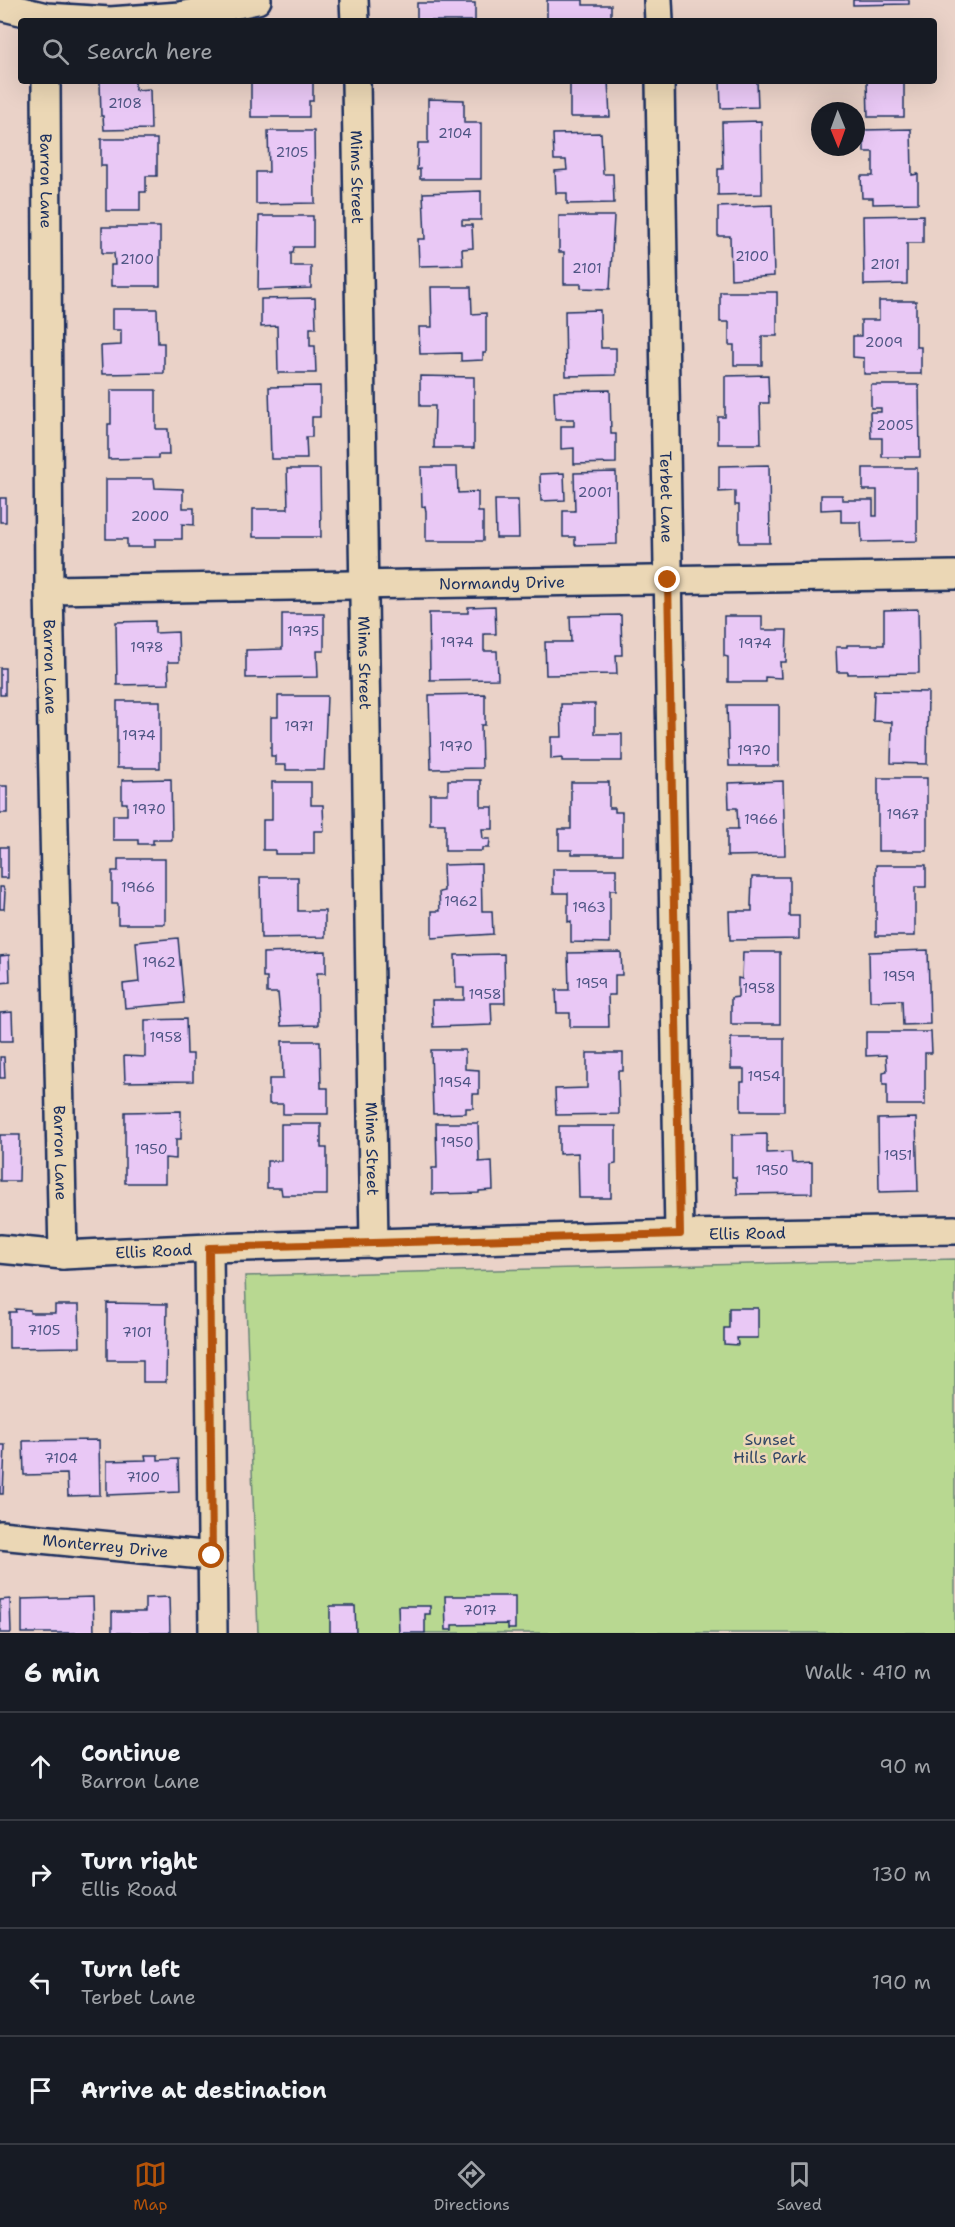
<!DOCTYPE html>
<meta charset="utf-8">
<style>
:root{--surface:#171b24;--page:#242831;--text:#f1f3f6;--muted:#9ea1a6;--line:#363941;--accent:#b45309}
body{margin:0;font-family:"Shantell Sans",sans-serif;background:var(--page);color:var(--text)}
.compass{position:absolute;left:811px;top:102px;width:54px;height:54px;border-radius:50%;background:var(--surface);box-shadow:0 6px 24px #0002;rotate:179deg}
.stop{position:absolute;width:18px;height:18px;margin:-14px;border:4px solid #b45309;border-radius:50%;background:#fff}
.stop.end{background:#b45309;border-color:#fff;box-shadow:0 2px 6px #0008}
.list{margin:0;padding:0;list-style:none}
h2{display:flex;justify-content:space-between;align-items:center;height:78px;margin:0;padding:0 24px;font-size:26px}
h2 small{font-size:20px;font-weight:400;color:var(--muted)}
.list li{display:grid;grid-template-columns:39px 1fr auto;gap:18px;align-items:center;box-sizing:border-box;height:108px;padding:0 24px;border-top:2px solid var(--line)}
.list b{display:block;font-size:22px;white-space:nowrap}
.list p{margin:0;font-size:20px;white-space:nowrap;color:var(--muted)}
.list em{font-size:20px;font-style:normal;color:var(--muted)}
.icon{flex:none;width:33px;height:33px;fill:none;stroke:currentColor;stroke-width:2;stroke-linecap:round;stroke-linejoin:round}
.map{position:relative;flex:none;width:955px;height:1633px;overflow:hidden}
.search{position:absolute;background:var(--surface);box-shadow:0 6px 24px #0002;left:18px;right:18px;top:18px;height:66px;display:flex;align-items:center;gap:15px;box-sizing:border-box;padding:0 21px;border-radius:6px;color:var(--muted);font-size:22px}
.sheet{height:510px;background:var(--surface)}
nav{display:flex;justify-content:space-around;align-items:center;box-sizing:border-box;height:84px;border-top:2px solid var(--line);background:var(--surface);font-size:16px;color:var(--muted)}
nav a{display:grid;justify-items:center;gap:3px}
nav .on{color:var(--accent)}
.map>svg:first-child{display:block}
.green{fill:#b8d891;stroke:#6a8478;stroke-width:1.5}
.building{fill:#e9c8f5;stroke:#1b2f5e;stroke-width:1.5}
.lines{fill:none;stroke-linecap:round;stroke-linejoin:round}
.minor-casing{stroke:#1b2f5e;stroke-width:32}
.minor{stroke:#ebd7b5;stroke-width:27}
.route{stroke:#b45309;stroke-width:8}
.labels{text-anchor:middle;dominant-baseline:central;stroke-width:5;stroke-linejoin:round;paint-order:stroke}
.number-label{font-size:14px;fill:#4e5584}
.street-label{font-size:16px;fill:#1b2f5e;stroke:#ebd7b5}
.park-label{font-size:16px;fill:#334866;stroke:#ebd7b5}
</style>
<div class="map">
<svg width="955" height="1633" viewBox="0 0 955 1633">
<rect width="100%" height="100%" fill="#ead2c8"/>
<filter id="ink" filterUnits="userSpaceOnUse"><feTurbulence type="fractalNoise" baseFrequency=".0167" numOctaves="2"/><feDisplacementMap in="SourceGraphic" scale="12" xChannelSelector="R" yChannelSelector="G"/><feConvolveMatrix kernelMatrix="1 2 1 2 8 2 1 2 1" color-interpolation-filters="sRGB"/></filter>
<g filter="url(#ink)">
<path class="green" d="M955,1259v374h-697l-13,-357z"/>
<g class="building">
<path d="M547,0h36v5h28v16h-64z"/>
<path d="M853,0h56v4l-56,1z"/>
<rect x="417" y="3" width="58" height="18"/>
<path d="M100,81h35v9l15,-1 1,40 -47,1 -1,-14h-2z"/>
<path d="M251,81h62v20h-4v16h-58z"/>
<path d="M570,81h38l2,36h-40z"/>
<path d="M720,81h37l1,26 -37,1z"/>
<path d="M867,81h37v36h-36z"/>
<path d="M428,99l36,1v23h17v56h-61v-10l-3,1 1,-27h10z"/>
<path d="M761,121l1,73 -44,1v-26h5l-1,-47z"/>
<path d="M911,129l1,46 6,-1v29l-45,1v-6h-11l-1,-22h12v-24h-9v-22z"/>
<path d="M268,131h46l1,72 -59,1v-32h13z"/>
<path d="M601,133l2,41h10l1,29 -47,1v-11h-11l-1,-22 12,-1 -1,-10h-12l-1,-26z"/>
<path d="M101,139h56v37h-11v16h-6v19h-34v-45h-5z"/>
<path d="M481,191v29h-19v5h10l1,23 -11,1 1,16 -44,1 -1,-27h7l-2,-46z"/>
<path d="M772,205l2,71 -43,3 -1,-43h-12v-29z"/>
<path d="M923,215v28h-16v41l-43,1 -1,-69z"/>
<path d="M259,216h54v31h-19l-1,6h-2v13h20v22l-53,2z"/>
<path d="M559,216h55l-4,73 -29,-1v-4h-17v-32h-5z"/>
<path d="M102,227h58v59h-49v-21h4l-1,-12h-12z"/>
<path d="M431,287h40l1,27 14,-1v40h-3v7l-22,1v-8l-41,1 -1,-27h13z"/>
<path d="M720,292h57v44h-15v29h-28v-20h-5v-23h-9z"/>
<path d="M315,298l1,30h-6v18h5l1,27h-38l-1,-47 -16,1v-28z"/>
<path d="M879,301h37v46h5v27h-57v-16l-11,-1v-21h8v-16h18z"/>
<path d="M112,309h45l1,34h6v30l-62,1 -1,-28 20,-1v-15h-9z"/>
<path d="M600,310l1,38h15v27l-50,1 -1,-65z"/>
<path d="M768,375l1,28h-9l1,41h-43v-27h7v-41z"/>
<path d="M420,376l54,1v71h-40l1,-42h-15z"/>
<path d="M871,385h48l1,72h-38v-19h-11l-1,-26h11v-4h-10z"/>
<path d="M320,386v31h-8v20h-6l1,22h-36l-2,-72z"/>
<path d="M111,390h45v39h12l1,26h-11v3l-50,1v-35h3z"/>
<path d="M610,390l1,44h5v29l-42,1v-16l-13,1v-23h13v-7h-19l-1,-28z"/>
<path d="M769,465l1,78h-31v-38h-4v-14l-16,1v-26z"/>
<path d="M421,467h36l1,26 20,-1v20h5v29h-57v-29l-1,-6 -3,1z"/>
<path d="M863,468h54v73l-55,1 -1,-20h-20v-13l-20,1v-15h21v5h31v16h4v-26h-14z"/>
<path d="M287,469h33l1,68h-68v-28h35z"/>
<path d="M616,472l1,72 -42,1v-8h-12v-26h12l-1,-38z"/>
<path d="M564,473l1,27 -24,1 -1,-27z"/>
<path d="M106,479h48l1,9 28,1v19h11v17l-12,-1v15h-27v8h-28v-8h-21z"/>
<rect x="0" y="498" width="6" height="24"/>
<path d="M495,500h23l1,38h-23z"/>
<path d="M495,606l1,28h-12v17h13l1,28 -68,1 -1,-67h39v-6z"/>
<path d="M918,609l1,64 -71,1v-2h-11l-1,-25h11v-2h37v-35z"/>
<path d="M282,614h42v37h-7l1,26 -72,1v-28l36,-1z"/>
<path d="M621,615l1,40h-6l1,19 -71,1 -1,-33h26l-1,-26z"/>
<path d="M724,616h38v14h25l-1,32h-6l1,16 -16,-1v5h-37v-25l-4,-1z"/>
<path d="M155,621v12l23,-1 1,30h-11l1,22 -52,1 -1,-63z"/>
<rect x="0" y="668" width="5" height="27"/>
<path d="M874,691l54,1 -1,72 -36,-1 1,-41 -19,-1z"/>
<path d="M485,694v31h-4l1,43 -51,1 -2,-74z"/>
<path d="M278,696h49l-3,74h-38v-5h-11v-9h-4v-39h7z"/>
<rect x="117" y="701" width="43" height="67"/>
<path d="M561,704h34v30h27v27h-60v-3l-11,1v-22h11z"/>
<path d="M727,705h52v61h-50z"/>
<rect x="878" y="778" width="49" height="73"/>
<path d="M171,779l1,61h-19v4h-15v-4h-25v-25h14v-12h-5v-23z"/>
<path d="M448,780h33v27h12v22h-11l1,10h7l-1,9h-7v3h-37v-27h-15v-30h18z"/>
<path d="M783,781l2,74 -58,1v-27h11l-1,-21h-8l-1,-25z"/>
<path d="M272,782h39v23h12l1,26h-10v23h-39v-4h-12v-30h9z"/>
<path d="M571,782h38v26h6v4h7v42h-50v-4h-13v-21h12z"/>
<rect x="0" y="786" width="7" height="27"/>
<rect x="0" y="847" width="8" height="31"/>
<path d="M118,859h47v65h-47v-20h-6v-33h6z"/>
<path d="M481,864l1,47h10l1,23 -61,4v-27h8l-1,-19 5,-1 -1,-26z"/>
<path d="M876,865h50v22h-11v49h-39z"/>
<path d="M553,869h63v21h-6v53l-39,-1v-21l-3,1v-29h-15z"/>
<path d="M260,877h38v34h27v26l-64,1z"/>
<path d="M752,877h37v39h10v23l-69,1 -1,-29h23v-5h-1z"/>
<path d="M0,887h3l2,5 -1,17h-4z"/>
<path d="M178,938l6,65 -59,5 -2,-24 16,-2 -3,-40z"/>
<path d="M928,950l2,74 -27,1 -1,-25 -32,1 -1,-49z"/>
<path d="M326,951v22h-9l1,52 -37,1 -3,-33h-11v-15h-4v-25z"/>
<path d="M621,952l1,23h-7v20h-7l1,32h-39v-14h-13l-1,-23h13l-1,-37z"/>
<path d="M743,952h37v72h-49v-26l7,-1v-19l4,1z"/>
<path d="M504,954l1,49h-14l1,22 -59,2 -1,-27h32v-12h-8l-1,-33z"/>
<path d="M9,955l1,27 -10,1v-27z"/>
<path d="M12,1012l1,29h-13v-28z"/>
<path d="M186,1019l1,35h6v27l-68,1 -1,-26 21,1v-37z"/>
<path d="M866,1032h65l1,21h-7v52h-38v-21h-4v-12l4,-1 -1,-16 -20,1z"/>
<path d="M731,1038h53v73h-43v-29h3v-13h-13z"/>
<path d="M282,1041h38l1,47h7v26h-45v-10h-14v-25h14z"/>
<path d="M431,1050h34v19l14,1v24h-6v14h-7v5l-33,1z"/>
<path d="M587,1053h36v18h-5l1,43 -63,1 -1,-26 32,-1z"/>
<path d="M0,1057h4l1,21h-5z"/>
<path d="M181,1111v28h-5v20l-11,-1v25h-40v-71z"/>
<path d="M916,1118l2,73 -39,1 -1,-73z"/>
<path d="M436,1123h42l1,39 13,-1 1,29 -14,1v2l-47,1v-26h5z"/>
<path d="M281,1124h40v24h6v47h-45l-1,-7h-14v-27h14z"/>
<path d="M559,1126h57v38l-5,1v33h-32l-1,-45 -19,1z"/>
<path d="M767,1134v19l24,-1 1,11 20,-1v31l-75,1 -1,-17h-4v-42z"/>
<path d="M0,1135h20l-1,46h-19z"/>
<path d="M107,1303l60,1 -1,78h-23v-22h-36z"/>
<path d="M55,1305h24l1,42 -71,1v-36h7l-1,-3 15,1v3h25z"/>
<path d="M729,1308h29v30h-21l1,7 -14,-1v-16h5z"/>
<path d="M99,1440l1,55 -32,1 -1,-22 -43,1 -1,-34z"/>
<path d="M0,1445h5l-2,49h-3z"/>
<path d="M145,1455h13v5l20,-1 1,33 -72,3v-34l39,-1z"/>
<path d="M445,1596h70v33h-7v-5l-56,1v5h-6z"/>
<path d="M93,1597l1,36h-72v-34z"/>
<path d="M169,1597l1,36h-58v-21h33v-14z"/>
<path d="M10,1599l1,34h-11v-33z"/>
<path d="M330,1606h25l1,27h4h-30z"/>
<path d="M398,1606h32v8h-5v19h-26z"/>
</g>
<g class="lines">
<g class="minor-casing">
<g id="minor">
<path d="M354,0l1,21"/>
<path d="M658,0l1,21"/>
<path d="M0,6l46,11 64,4 70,-5 77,-16"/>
<path id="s1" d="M46,81l3,509 14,665"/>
<path id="s2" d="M356,81l18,1163"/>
<path id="s3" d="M660,81l19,1153"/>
<path id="s4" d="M49,590l906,-15"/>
<path d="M209,1248l4,385"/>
<path id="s5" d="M0,1249l63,6 146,-7 470,-14 276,-4"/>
<path id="s6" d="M0,1535l212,21"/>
</g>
</g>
<use href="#minor" class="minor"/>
</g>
</g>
<g class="lines" filter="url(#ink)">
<path class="route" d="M212,1556l-3,-308 471,-14 -12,-654"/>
</g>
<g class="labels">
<g class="number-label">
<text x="125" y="103">2108</text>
<text x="455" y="133">2104</text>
<text x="292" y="152">2105</text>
<text x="752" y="256">2100</text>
<text x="137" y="259">2100</text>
<text x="885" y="264">2101</text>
<text x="587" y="268">2101</text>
<text x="884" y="342">2009</text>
<text x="895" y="425">2005</text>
<text x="595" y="492">2001</text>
<text x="150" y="516">2000</text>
<text x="303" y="631">1975</text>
<text x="457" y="642">1974</text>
<text x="755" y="643">1974</text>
<text x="147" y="647">1978</text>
<text x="299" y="726">1971</text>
<text x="139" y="735">1974</text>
<text x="456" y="746">1970</text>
<text x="754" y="750">1970</text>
<text x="149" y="809">1970</text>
<text x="903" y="814">1967</text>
<text x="761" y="819">1966</text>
<text x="138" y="887">1966</text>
<text x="461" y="901">1962</text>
<text x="589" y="907">1963</text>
<text x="159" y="962">1962</text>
<text x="899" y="976">1959</text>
<text x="592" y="983">1959</text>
<text x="759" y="988">1958</text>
<text x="485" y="994">1958</text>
<text x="166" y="1037">1958</text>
<text x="764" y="1076">1954</text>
<text x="455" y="1082">1954</text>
<text x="457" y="1142">1950</text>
<text x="151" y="1149">1950</text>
<text x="898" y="1155">1951</text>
<text x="772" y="1170">1950</text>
<text x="44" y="1330">7105</text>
<text x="137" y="1332">7101</text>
<text x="61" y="1458">7104</text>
<text x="143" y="1477">7100</text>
<text x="480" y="1610">7017</text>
</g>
<g class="street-label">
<text stroke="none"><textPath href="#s2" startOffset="96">Mims Street</textPath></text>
<text stroke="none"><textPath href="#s1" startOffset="100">Barron Lane</textPath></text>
<text stroke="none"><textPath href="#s3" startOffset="416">Terbet Lane</textPath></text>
<text stroke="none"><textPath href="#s4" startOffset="453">Normandy Drive</textPath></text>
<text stroke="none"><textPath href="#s2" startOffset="582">Mims Street</textPath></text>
<text stroke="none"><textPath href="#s1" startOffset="586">Barron Lane</textPath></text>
<text stroke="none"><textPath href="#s2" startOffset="1068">Mims Street</textPath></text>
<text stroke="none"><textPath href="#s1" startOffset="1072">Barron Lane</textPath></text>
<text stroke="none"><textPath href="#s5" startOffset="748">Ellis Road</textPath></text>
<text stroke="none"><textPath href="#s5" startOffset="154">Ellis Road</textPath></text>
<text stroke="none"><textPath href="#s6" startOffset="106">Monterrey Drive</textPath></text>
</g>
<g class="park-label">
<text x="770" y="1439">Sunset<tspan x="770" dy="18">Hills Park</tspan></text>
</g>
</g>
</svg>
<svg class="compass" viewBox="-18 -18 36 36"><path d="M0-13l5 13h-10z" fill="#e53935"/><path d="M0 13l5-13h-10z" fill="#9ea1a6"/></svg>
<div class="stop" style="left:212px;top:1556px"></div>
<div class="stop end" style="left:668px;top:580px"></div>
<div class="search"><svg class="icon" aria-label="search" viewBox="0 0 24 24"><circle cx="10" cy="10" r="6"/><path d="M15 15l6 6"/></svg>Search here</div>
</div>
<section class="sheet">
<h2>6 min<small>Walk · 410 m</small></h2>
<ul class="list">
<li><svg class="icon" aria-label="ahead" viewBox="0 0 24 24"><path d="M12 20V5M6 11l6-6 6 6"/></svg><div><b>Continue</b><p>Barron Lane</p></div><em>90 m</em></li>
<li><svg class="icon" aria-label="right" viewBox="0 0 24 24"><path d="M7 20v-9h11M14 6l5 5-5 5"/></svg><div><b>Turn right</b><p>Ellis Road</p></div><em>130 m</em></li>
<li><svg class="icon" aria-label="left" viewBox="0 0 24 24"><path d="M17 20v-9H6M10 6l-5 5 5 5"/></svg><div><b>Turn left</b><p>Terbet Lane</p></div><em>190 m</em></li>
<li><svg class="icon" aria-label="arrive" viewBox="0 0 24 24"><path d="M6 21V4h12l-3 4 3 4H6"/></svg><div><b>Arrive at destination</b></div></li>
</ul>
</section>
<nav>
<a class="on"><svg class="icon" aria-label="map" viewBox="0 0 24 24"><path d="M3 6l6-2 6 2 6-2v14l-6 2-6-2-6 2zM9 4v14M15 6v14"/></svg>Map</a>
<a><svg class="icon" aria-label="directions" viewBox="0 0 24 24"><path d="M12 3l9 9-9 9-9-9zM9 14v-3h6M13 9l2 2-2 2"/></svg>Directions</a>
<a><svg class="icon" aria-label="saved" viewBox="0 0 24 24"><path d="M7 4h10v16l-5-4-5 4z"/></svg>Saved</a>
</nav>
